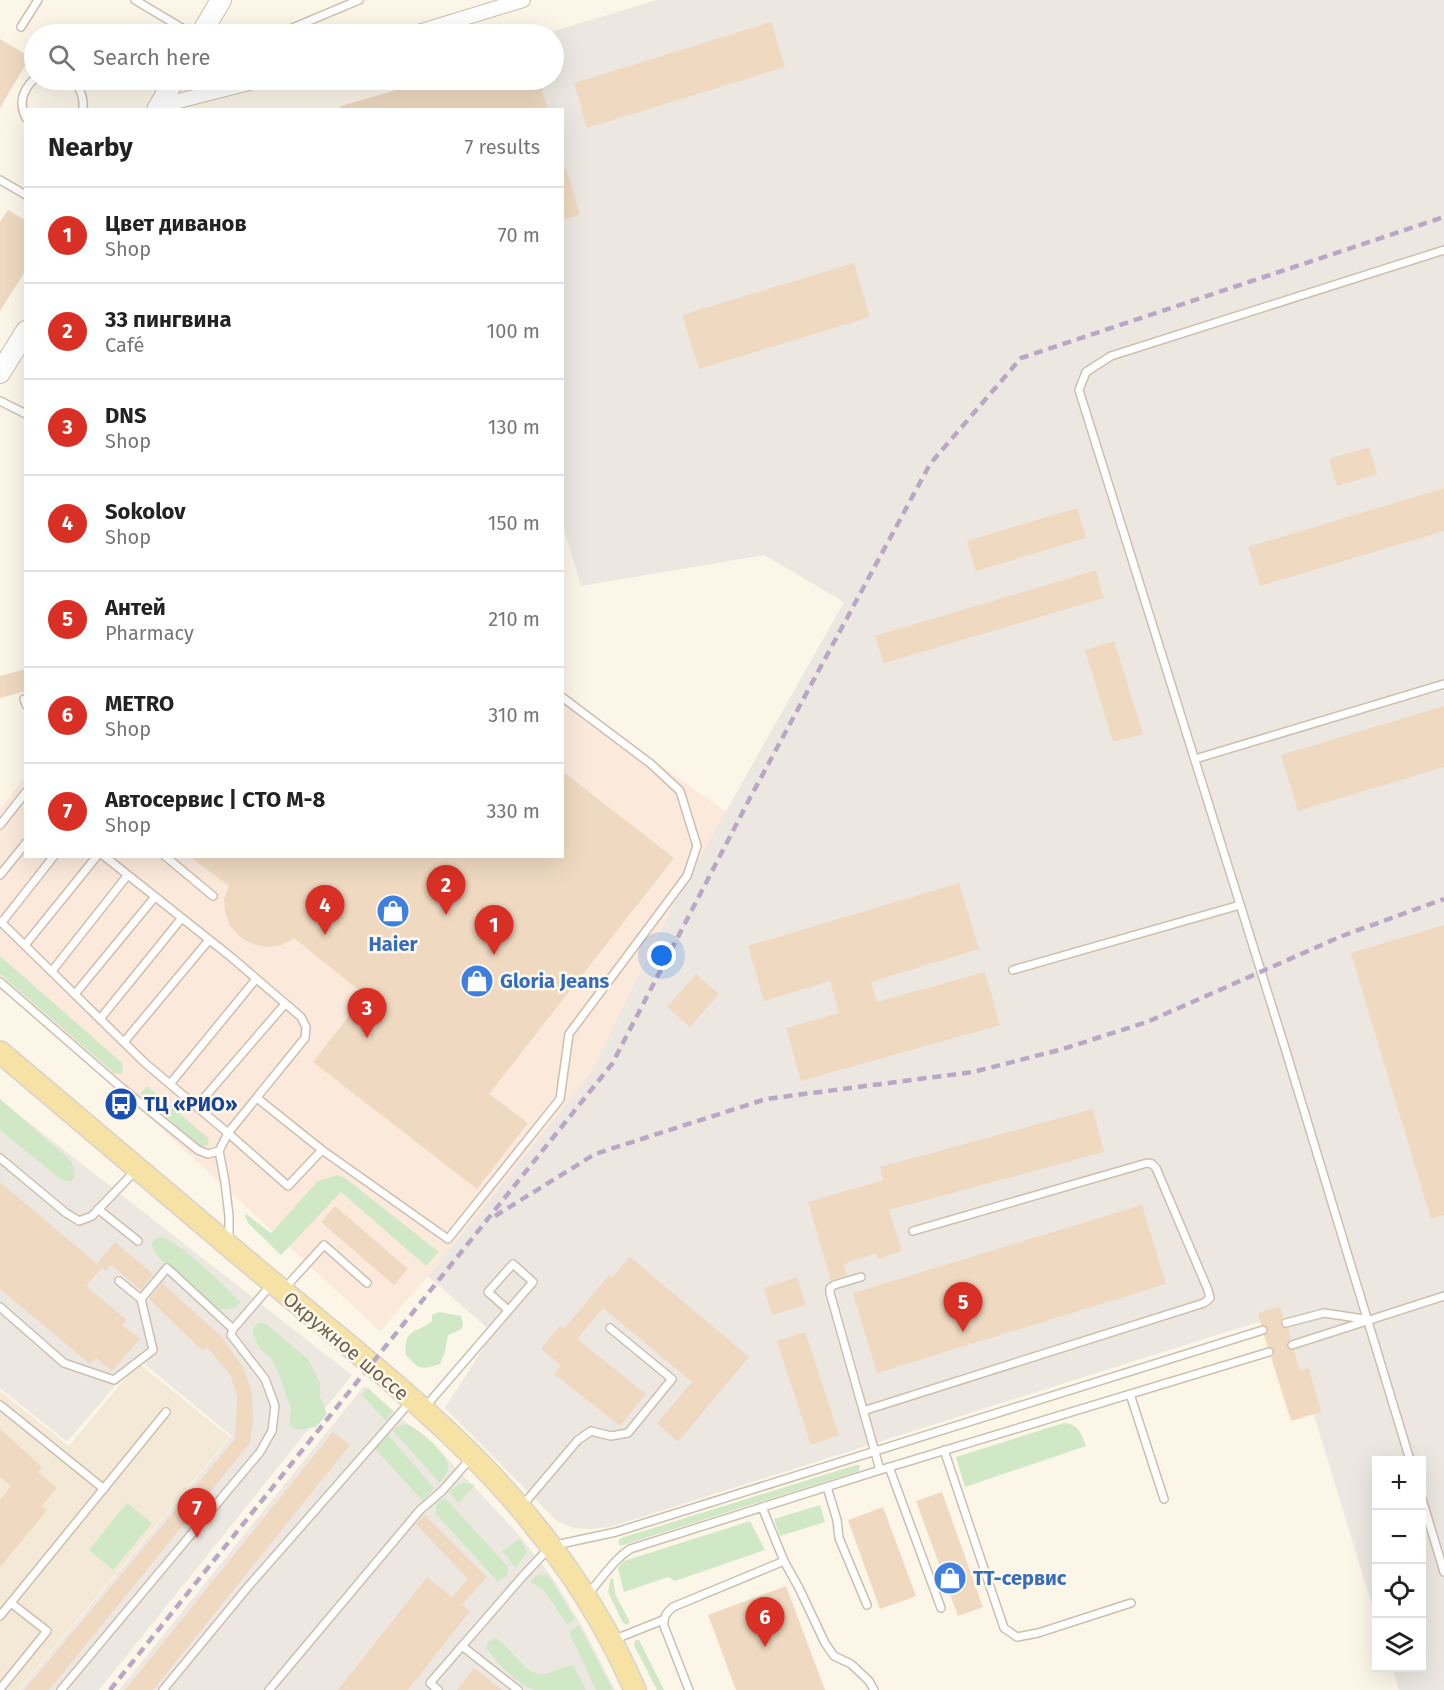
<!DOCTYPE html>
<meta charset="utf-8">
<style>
:root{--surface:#fff;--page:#f2f2f2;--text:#222;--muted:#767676;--line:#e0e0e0;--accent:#d93025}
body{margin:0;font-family:"Fira Sans",sans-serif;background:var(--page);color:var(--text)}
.controls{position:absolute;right:18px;bottom:18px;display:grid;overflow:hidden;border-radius:0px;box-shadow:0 6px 24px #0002}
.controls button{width:54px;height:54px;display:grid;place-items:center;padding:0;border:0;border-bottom:2px solid var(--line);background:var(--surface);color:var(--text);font:30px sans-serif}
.you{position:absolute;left:662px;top:956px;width:21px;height:21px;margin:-15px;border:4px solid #fff;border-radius:50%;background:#1a73e8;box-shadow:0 0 0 9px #1a73e833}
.badge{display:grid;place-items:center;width:39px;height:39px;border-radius:50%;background:var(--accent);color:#fff;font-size:20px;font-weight:700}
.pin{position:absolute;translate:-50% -50px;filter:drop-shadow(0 2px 3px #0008)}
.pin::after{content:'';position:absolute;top:32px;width:21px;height:18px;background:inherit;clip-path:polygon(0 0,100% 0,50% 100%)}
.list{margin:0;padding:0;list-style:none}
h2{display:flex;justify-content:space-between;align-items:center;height:78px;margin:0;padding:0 24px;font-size:26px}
h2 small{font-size:20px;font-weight:400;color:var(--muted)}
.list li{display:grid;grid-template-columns:39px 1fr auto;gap:18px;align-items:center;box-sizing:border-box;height:96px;padding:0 24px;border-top:2px solid var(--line)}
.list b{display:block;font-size:22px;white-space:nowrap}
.list p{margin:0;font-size:20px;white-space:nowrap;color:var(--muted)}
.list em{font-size:20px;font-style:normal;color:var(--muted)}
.icon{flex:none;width:33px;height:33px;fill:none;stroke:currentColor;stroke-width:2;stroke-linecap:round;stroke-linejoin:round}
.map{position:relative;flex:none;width:1444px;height:1690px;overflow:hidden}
.search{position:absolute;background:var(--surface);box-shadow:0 6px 24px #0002;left:24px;top:24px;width:540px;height:66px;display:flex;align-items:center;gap:15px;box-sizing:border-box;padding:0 21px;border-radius:33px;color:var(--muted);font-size:22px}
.panel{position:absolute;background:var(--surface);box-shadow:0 6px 24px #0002;left:24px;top:108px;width:540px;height:750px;border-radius:0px}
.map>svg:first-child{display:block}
.residential{fill:#f3e9d6}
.commercial{fill:#fbe9dc}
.industrial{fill:#ece8e1}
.green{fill:#d0e8c6}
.building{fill:#efd9c1}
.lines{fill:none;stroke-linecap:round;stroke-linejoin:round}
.lane-casing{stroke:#cdbfae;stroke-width:10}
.street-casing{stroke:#cdbfae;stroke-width:16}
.secondary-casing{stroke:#cfc0ab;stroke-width:22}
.primary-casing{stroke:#d8d2cd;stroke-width:24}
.lane{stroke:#fff;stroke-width:7}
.street{stroke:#fff;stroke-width:14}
.secondary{stroke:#fff;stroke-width:20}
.primary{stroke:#f6e2a4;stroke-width:21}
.rail{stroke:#baa6c5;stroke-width:4.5;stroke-dasharray:9 6;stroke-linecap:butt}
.labels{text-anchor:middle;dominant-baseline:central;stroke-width:5;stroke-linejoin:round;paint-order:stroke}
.shop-label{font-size:20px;font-weight:bold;fill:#366cbe;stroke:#fefaee;text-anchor:start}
.transit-label{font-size:20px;font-weight:bold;fill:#164399;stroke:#fefaee;text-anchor:start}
.street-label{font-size:20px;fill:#74604d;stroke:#fefaee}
</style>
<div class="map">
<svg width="1444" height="1690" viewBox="0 0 1444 1690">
<rect width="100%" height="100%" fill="#fbf6e8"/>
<path class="residential" d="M138,1363l92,74 -211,253h-19v-299l69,55z"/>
<path class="commercial" d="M563,696l163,116 -135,261 -163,203 -48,55 -380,-352v-169l25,-34 1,80h536z"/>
<g class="industrial">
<path d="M657,0h787v1690h-45l-7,-22h30v-208h-46v158l-93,-304 -673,213 -19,2 -18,-1 -16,-7 -112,-113 48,-75 -65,-57 163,-203 84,-171 169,-300 -80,-47 -183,31 -19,-64v-412l-135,-1 -10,-29h137v-46h-10z"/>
<path d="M0,1100l352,275 -253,315h-79l212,-254 -94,-77 -71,83 -67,-54z"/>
<path d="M364,1386l81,70 75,80 34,44 29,48 32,62h-496z"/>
</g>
<g class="green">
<path d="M0,956l122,107 1,8 -2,3 -7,-1 -114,-99z"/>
<path d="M147,1086l61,52 1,7 -8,2 -61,-53z"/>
<path d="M0,1099l67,58 5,5 3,15 -5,5 -10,-3 -60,-49z"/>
<path d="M337,1175l8,3 94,74 -13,14 -85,-74 -60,63 -33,-32 -3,-7 1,-2 25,19 47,-52z"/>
<path d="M163,1237c29,15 54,43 78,65 -6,8 -16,9 -25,6 -10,-3 -57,-48 -62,-57 -3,-5 -2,-4 -2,-9l4,-4z"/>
<path d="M440,1312l21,4 2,6 -1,7 -14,6 -3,17 -5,12c-19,6 -21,6 -34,-9 -3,-27 10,-21 26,-34v-6z"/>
<path d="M258,1323h7l43,36 12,24v13l7,18 -11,13 -18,3 -9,-5 2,-16 -13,-37 -7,-14 -11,-9 -8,-17 2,-5z"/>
<path d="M368,1388l25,23 -7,10 -24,-26z"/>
<path d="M1064,1423c15,1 17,10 22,23l-121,41 -9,-30z"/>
<path d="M406,1424c11,3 41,29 42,41 1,6 -4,13 -8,18l-47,-52 3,-4z"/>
<path d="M388,1435l46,53 -11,13 -49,-53 5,-8z"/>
<path d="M856,1465h4l-1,6 -239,75 -2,-5 3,-3z"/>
<path d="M464,1482l10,3 -1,3 -15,15 -8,-10 3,-5z"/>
<path d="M445,1498l63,69v7l-10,8 -63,-69 2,-11z"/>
<path d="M127,1503l25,20 -39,47 -24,-20z"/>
<path d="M820,1505l5,17 -45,14 -6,-17z"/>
<path d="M750,1521l15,29 -90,31 -7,-4 -44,15 -6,-24 6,-7z"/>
<path d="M518,1540h3l6,12 -11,16 -14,-17z"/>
<path d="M537,1575h9l5,4 24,40 -8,5 -24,-35 -13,-7z"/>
<path d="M611,1577l2,2 3,17 14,26 -3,3 -4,-2 -15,-31z"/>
<path d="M579,1625l34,65h-17l-27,-58z"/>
<path d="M495,1638c15,7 29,36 45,36 11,0 22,-7 33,-9l13,25c-16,0 -35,0 -51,0 -15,-3 -42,-30 -49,-43l2,-5z"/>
<path d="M636,1640h3l25,50h-7l-23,-45z"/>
</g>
<g class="building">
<path d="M771,22l14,45 -198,61 -13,-45z"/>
<path d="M0,39l30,18 -30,51z"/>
<path d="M431,80h108l9,30h-207v-4z"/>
<path d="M566,168l14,47 -18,5v-51z"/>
<path d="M8,210l18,11v49l-26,41v-89z"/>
<path d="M854,263l16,54 -171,52 -17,-54z"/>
<path d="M1369,447l8,27 -40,12 -8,-27z"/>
<path d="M1444,488v43l-184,55 -12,-39z"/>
<path d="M1077,508l9,30 -110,33 -9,-30z"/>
<path d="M1096,570l8,28 -220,65 -9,-27z"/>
<path d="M1114,641l29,93 -30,8 -28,-92z"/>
<path d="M26,669v22l-26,7v-22z"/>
<path d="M1444,706v61l-146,44 -17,-56z"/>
<path d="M562,771l112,87 -185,236 39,29 -51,66 -164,-127 52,-67 -71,-57 -12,7 -15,2 -15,-3 -13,-8 -9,-10 -5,-14 -1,-13 5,-13 -40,-30h373z"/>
<path d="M959,883l20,66 -108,33 6,20 108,-30 15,53 -199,56 -15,-53 53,-15 -9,-32 -66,20 -16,-55z"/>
<path d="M1444,925v290l-13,4 -80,-266z"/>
<path d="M696,974l23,20 -29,33 -23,-20z"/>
<path d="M1093,1109l11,43 -215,58 13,41 -24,8 -2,-6 -32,11 3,11 -16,5 -23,-78 75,-22 -3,-13z"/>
<path d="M0,1182l102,86 -16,18 41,34 -5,5 18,14 -28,32 -16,-13 -6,6 -90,-75z"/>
<path d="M1142,1205l24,79 -289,89 -24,-80z"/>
<path d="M335,1206l73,63 -14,16 -73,-63z"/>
<path d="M115,1242l38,32 -12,16 -30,-25 -5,6 -9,-8z"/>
<path d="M630,1257l119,100 -71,85 -21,-19 35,-41 -89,-74 -26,31 69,55 -26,32 -66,-52 7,-9 -20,-16 19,-23 4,3 45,-54 3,3z"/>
<path d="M797,1277l9,28 -34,10 -8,-27z"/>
<path d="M162,1283l59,53 22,31 9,25 1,30 -3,21 -201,247h-25l211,-251 2,-42 -6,-21 -24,-29 -4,4 -53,-51v-2z"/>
<path d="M1280,1306l4,12 -3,3v4l7,3 3,11 -4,4v4l7,3 6,20 9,-2 12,44 -30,9 -20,-64 3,-3v-4l-6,-3 -4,-12 4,-6 -2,-3 -5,-1 -3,-12z"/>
<path d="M805,1332l34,103 -28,10 -34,-104z"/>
<path d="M0,1429l42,38 -4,5 19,16 -15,18 5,4 -47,57v-67l11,-14 -11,-9z"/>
<path d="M333,1432l17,13 -197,245h-28z"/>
<path d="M942,1492l41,115 -25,9 -42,-115z"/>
<path d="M883,1507l33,89 -36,13 -32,-89z"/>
<path d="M425,1515l62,62 -25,28 8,6 -62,79h-70l89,-113 25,20 16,-18 -52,-55z"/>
<path d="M786,1586l39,104h-89l-28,-75z"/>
<path d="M474,1668l28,22h-45z"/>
</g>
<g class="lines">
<g class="lane-casing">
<g id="lane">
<path d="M135,0l57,34"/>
<path d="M21,27l17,-27"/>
<path d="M278,34l81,-34"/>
<path d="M72,80c9,8 12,17 11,30"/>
<path d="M26,118c-8,-15 -3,-28 8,-39"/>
<path d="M0,180l26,15"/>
<path d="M0,401l26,13"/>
<path d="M26,699h-2l2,6"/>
<path d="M1195,759l249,-75"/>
<path d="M0,825l26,-33"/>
<path d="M104,856l127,101 70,60 5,10 -1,11 -77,95 -9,18 6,31 4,34v23"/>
<path d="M165,856l48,40"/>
<path d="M0,875l26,-32"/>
<path d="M0,921l145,142 83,70 60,53 34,-36 -65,-52"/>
<path d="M2,922l52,-66"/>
<path d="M25,945l72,-89"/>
<path d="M1013,970l227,-65"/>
<path d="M52,971l75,-95"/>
<path d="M0,982l123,107 75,61 10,4 11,-3"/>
<path d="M75,994l79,-96"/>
<path d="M100,1019l81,-100"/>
<path d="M124,1042l85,-102"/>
<path d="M170,1084l86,-105"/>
<path d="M197,1106l88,-102"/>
<path d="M322,1150l126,89 112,-140 9,-65 118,-158 10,-30 -17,-55 -29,-27 -89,-67"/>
<path d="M0,1158l66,55 13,8 13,-5 44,-46"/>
<path d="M98,1209l40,32"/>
<path d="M861,1277l-27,8 -4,3v5l50,177"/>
<path d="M119,1281l22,18 26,-31 66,61"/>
<path d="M284,1289l40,-44 43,38"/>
<path d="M0,1307l64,56 50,17 39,-30 -12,-51"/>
<path d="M1286,1323l38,-10 40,6"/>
<path d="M1292,1345l152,-49"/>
<path d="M1130,1394l34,105"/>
<path d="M0,1405l104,84"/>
<path d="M426,1406l107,-124 -20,-18 -25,28 20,18"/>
<path d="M863,1411l341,-108 6,-5 -2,-8 -52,-122 -4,-4 -5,-1 -234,68"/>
<path d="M944,1450l60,178 13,9 21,-4 93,-30"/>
<path d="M1410,1460l-125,-412 -206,-658 7,-18 25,-16 333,-106"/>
<path d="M889,1467l52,141"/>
<path d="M827,1487l10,33 2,18 28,67"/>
<path d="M1422,1499l22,73"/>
<path d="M522,1506l56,-66 13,-9 20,5 17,-3 44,-54 -62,-51"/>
<path d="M784,1561l15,27 26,55 9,13 17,8 18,17 5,9"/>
<path d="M587,1595c15,-16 25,-34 43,-46l250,-79 389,-118"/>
<path d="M0,1616l166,-204"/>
<path d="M613,1640l50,-20"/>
<path d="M462,1646l56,44"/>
<path d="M0,1689l47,-58 -36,-28"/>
<path d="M61,1690l199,-238 12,-21 3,-25 -10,-27 -34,-44 2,-6 38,-44"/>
<path d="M163,1690l84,-102 164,-187"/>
<path d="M269,1690l151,-180 22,-19 29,-33"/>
<path d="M438,1690l-8,-7 92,-106 29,-31 65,-14 647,-202"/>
<path d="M689,1690l-25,-64c-1,-9 2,-13 9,-19l111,-46 -22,-54"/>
</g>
</g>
<g class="street-casing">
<g id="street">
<path d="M412,34l111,-34"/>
<path d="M159,106l102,-26"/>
</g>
</g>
<g class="secondary-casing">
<g id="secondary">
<path d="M201,34l20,-34"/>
<path d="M157,110l17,-30"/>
<path d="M0,373l26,-42"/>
</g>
</g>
<g class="primary-casing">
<path id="primary" d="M0,1052c91,77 181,154 272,230 78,65 163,131 231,206 54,60 100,128 132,202"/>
</g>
<use href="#lane" class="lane"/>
<use href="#street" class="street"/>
<use href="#secondary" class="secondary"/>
<use href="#primary" class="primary"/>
<g class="rail">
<path d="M495,1216l100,-62 171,-55 207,-27 90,-23 84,-27 195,-86 102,-37"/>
<path d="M110,1690l502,-626 138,-266 180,-334 91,-106 423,-141"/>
</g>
</g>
<defs>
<g id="shop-disc" transform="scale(1.725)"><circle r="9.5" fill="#3f7fe0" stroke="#fefaee"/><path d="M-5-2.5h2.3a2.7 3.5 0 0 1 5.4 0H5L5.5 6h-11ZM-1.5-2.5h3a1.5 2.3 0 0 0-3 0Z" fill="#fff"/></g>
<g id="bus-disc" transform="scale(1.725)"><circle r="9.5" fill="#1a4fb4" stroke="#fefaee"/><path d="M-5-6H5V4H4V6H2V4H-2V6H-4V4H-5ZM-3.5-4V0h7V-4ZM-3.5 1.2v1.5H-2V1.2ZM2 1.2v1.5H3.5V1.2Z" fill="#fff"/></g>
</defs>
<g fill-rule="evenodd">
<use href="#shop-disc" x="393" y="911"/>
<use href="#shop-disc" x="477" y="981"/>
<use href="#bus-disc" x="121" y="1104"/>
<use href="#shop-disc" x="950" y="1578"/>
</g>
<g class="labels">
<g class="shop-label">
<text x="393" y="944" text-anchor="middle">Haier</text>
<text x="500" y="981">Gloria Jeans</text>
<text x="973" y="1578">ТТ-сервис</text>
</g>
<g class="transit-label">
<text x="144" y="1104">ТЦ «РИО»</text>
</g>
<g class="street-label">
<text transform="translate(346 1346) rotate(40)">Окружное шоссе</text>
</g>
</g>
</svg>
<div class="controls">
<button>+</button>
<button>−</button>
<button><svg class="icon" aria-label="locate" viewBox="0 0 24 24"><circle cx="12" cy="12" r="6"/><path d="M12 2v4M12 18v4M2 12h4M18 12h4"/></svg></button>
<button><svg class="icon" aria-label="layers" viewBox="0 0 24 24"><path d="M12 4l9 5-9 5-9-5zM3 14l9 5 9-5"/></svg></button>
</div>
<div class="you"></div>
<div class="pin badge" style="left:494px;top:955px">1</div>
<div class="pin badge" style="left:446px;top:915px">2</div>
<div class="pin badge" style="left:367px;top:1038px">3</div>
<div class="pin badge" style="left:325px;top:935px">4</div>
<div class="pin badge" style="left:963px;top:1332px">5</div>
<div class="pin badge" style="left:765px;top:1647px">6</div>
<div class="pin badge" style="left:197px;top:1538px">7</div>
<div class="search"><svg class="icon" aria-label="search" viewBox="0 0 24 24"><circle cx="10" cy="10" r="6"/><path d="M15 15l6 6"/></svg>Search here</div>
<section class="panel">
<h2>Nearby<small>7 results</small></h2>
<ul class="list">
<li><span class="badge">1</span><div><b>Цвет диванов</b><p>Shop</p></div><em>70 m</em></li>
<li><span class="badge">2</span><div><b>33 пингвина</b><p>Café</p></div><em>100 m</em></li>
<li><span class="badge">3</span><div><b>DNS</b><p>Shop</p></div><em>130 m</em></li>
<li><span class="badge">4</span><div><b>Sokolov</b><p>Shop</p></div><em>150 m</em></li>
<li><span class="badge">5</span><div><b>Антей</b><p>Pharmacy</p></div><em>210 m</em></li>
<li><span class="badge">6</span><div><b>METRO</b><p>Shop</p></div><em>310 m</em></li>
<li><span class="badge">7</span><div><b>Автосервис | СТО М-8</b><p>Shop</p></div><em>330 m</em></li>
</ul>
</section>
</div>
